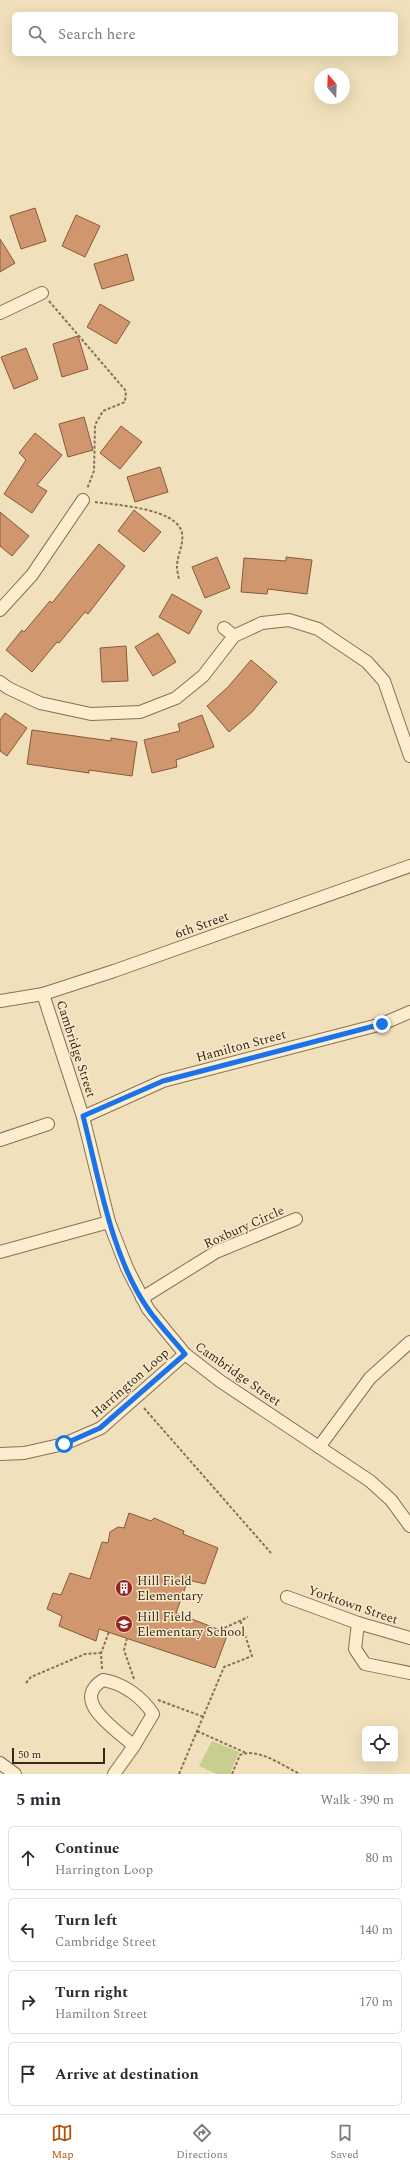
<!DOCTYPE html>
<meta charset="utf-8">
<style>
:root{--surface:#fff;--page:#f2f2f3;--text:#2b2b33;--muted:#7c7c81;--line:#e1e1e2;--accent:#b45309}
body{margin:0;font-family:Spectral,serif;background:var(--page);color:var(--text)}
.controls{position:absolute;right:12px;bottom:12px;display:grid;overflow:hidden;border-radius:6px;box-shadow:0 4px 16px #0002}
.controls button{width:36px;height:36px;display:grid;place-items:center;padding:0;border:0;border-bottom:1px solid var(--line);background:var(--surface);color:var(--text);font:20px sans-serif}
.compass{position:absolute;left:314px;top:68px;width:36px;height:36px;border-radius:50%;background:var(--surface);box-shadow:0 4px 16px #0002;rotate:341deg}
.scale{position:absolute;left:12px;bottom:10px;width:93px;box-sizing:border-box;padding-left:4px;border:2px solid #36271a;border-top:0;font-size:11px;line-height:14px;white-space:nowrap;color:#36271a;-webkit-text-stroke:3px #f7eacb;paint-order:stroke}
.stop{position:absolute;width:12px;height:12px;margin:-9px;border:3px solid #1a73e8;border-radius:50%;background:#fff}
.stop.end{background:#1a73e8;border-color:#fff;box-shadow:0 1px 4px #0008}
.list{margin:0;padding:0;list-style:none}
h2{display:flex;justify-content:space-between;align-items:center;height:52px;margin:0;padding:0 16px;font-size:17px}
h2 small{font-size:13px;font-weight:400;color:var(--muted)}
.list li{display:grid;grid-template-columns:26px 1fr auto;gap:12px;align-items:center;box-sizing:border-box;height:64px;margin:0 8px 8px;padding:0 8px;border:1px solid var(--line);border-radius:6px}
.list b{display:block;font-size:15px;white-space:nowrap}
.list p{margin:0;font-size:13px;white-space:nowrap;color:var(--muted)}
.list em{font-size:13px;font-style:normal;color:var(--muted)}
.icon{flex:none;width:22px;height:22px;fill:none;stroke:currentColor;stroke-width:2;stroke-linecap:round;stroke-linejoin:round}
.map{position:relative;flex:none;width:410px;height:1774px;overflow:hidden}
.search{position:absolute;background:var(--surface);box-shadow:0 4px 16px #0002;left:12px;right:12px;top:12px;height:44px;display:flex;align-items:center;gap:10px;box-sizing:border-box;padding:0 14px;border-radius:6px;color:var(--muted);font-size:15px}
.sheet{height:340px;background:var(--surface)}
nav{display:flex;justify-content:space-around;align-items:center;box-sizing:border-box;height:56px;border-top:1px solid var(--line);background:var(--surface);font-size:11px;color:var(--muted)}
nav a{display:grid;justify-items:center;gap:2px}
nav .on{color:var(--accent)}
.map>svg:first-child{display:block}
.green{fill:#c7ce8f}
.building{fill:#d0976f;stroke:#885839}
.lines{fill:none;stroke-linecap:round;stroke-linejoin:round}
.minor-casing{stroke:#887054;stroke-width:14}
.path{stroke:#887054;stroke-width:2;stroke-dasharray:3 2;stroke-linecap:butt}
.minor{stroke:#fbedce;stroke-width:12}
.route{stroke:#1a73e8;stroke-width:5}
.labels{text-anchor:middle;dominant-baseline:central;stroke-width:3;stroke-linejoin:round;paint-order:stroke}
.street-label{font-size:13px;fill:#36271a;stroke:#f7eacb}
.poi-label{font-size:13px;fill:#36271a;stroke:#f7eacb;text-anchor:start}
</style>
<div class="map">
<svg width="410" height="1774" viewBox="0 0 410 1774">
<rect width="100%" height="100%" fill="#f0e0bb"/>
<path class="green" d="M212,1741l27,11 -9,22h-13l-18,-8z"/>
<g class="building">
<path d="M35,208l11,33 -25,8 -11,-33z"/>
<path d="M76,215l24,11 -15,31 -23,-11z"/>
<path d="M0,239l15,24 -15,9z"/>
<path d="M127,254l7,26 -32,9 -8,-25z"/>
<path d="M100,304l30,18 -14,22 -29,-17z"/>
<path d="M78,336l10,33 -26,8 -9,-33z"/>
<path d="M26,348l12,31 -24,10 -13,-32z"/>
<path d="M84,417l9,33 -25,7 -9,-33z"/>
<path d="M121,426l21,16 -22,27 -20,-16z"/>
<path d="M35,433l27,22 -25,30 10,6 -15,22 -28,-19 22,-34 -7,-7z"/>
<path d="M160,467l8,25 -33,10 -8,-25z"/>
<path d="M134,510l27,22 -17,20 -26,-21z"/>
<path d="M0,512l29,24 -17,20 -12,-10z"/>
<path d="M99,544l26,22 -37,48 -3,-2 -26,31 -2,-1 -25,30 -26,-22 16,-20 2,2 26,-31 2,2z"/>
<path d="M217,557l13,31 -25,10 -13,-31z"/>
<path d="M286,557l26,3 -5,34 -39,-5 -1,5 -26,-2 3,-34 42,3z"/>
<path d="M172,594l30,17 -13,23 -30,-17z"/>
<path d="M158,633l18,29 -23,14 -18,-29z"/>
<path d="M126,646l2,35 -26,1 -2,-34z"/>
<path d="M251,660l26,22 -25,30 -23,20 -22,-26 21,-19z"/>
<path d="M5,713l22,15 -20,28 -7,-5v-31z"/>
<path d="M202,715l12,32 -38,13 1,7 -25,6 -8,-33 36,-9 -2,-7z"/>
<path d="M32,730l79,11v-3l26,4 -5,34 -43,-6v3l-62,-9z"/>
<path d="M129,1513l22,8 3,-3 30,13 -1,3 35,14 -13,36 -17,-4 -12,33 52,20 -13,35 -116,-39 -3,12 -37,-15 3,-10 -15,-7 6,-16 8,2 9,-22 20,6 12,-37 6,1 2,-11 8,-5 6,1z"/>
</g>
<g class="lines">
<g class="minor-casing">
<g id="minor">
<path d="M0,313l42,-20"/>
<path d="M0,610l32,-35 51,-75"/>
<path d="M224,628l10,8"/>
<path d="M0,682l8,6 32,15 51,11 49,-2 36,-14 27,-22 31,-40 28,-13 27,-3 29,9 49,33 17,19 26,75"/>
<path d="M43,994l40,123 26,105 18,46 21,41 37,45 35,27 150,100 21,19 19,26"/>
<path d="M0,1001l43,-7 71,-23 296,-105"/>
<path d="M83,1117l80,-36 219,-57 28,-12"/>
<path d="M0,1140l48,-16"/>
<path d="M0,1252l109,-30"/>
<path d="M142,1298l74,-46 80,-33"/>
<path d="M319,1447l51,-69 40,-36"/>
<path d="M0,1454l24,-1 40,-9 37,-16 84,-74"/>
<path d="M287,1597l71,26 52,15"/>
<path d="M358,1623l-3,26 10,15 45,9"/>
<path d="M0,1763l15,11"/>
<path d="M114,1774l20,-28 19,-32c-11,-17 -30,-31 -50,-34 -34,21 14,50 31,66"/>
</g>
</g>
<g class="path">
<path d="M49,301l77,90 -1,11 -22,9 -8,14 -1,46 -7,18"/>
<path d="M95,502c20,3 82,6 87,31 2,12 -5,22 -5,34 0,3 1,8 2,12"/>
<path d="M144,1408l127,145"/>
<path d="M220,1630l28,-13"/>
<path d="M127,1638l-3,12 10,29"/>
<path d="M102,1669l-1,-16 8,-21"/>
<path d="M26,1683l5,-6 54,-23 16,-1"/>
<path d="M158,1700l46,17"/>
<path d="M197,1731l49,22"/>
<path d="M179,1774l45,-107 28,-11 -12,-36"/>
<path d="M232,1774l8,-19c18,-8 43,11 60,19"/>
</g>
<use href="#minor" class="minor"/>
</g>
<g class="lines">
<path class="route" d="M64,1444l36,-16 85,-74c-12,-15 -26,-29 -37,-45 -37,-53 -49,-131 -65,-193l80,-35 219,-57"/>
</g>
<defs>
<g id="building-disc" transform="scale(0.9)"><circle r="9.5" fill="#9a2122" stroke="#f7eacb"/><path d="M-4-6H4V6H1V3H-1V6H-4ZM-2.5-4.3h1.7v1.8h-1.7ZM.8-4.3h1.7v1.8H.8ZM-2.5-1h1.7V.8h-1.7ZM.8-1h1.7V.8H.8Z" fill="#fff"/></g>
<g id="school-disc" transform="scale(0.9)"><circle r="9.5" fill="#9a2122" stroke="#f7eacb"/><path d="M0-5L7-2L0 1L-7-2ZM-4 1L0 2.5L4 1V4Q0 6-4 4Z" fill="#fff"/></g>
</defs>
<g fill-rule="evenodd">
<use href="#building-disc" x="124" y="1588"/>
<use href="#school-disc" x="124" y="1624"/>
</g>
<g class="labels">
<g class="street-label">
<text transform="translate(202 925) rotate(-20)">6th Street</text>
<text transform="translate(241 1046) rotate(-15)">Hamilton Street</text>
<text transform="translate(76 1049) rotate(72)">Cambridge Street</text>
<text transform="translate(244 1227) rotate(-24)">Roxbury Circle</text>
<text transform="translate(238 1374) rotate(35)">Cambridge Street</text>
<text transform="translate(130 1383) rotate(-41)">Harrington Loop</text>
<text transform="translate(353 1605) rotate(19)">Yorktown Street</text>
</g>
<g class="poi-label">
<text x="137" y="1581">Hill Field<tspan x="137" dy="15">Elementary</tspan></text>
<text x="137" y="1617">Hill Field<tspan x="137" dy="15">Elementary School</tspan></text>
</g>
</g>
</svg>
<div class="controls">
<button><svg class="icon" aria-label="locate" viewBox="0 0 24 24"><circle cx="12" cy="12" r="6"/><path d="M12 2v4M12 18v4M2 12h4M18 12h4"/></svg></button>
</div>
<svg class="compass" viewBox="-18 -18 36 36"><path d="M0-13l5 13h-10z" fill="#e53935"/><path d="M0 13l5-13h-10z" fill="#7c7c81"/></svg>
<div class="scale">50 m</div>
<div class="stop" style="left:64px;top:1444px"></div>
<div class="stop end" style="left:382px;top:1024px"></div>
<div class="search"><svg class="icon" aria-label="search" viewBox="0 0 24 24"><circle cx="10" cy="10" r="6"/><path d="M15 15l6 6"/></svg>Search here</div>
</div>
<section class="sheet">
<h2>5 min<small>Walk · 390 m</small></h2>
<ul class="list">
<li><svg class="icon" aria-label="ahead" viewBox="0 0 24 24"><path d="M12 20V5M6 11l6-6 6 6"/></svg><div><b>Continue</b><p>Harrington Loop</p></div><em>80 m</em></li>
<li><svg class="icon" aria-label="left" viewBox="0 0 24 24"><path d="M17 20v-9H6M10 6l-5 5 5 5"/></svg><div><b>Turn left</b><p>Cambridge Street</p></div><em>140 m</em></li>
<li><svg class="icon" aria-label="right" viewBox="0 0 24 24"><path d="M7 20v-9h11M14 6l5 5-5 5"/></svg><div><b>Turn right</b><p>Hamilton Street</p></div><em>170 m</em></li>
<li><svg class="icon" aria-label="arrive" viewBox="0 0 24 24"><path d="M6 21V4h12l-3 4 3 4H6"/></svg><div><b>Arrive at destination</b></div></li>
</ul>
</section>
<nav>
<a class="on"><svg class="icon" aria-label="map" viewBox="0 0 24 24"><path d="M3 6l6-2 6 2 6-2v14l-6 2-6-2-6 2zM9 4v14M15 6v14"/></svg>Map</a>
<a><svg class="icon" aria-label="directions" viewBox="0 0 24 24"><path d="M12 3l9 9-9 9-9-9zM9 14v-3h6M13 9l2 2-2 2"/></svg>Directions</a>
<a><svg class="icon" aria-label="saved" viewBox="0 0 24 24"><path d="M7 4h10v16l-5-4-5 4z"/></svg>Saved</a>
</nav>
